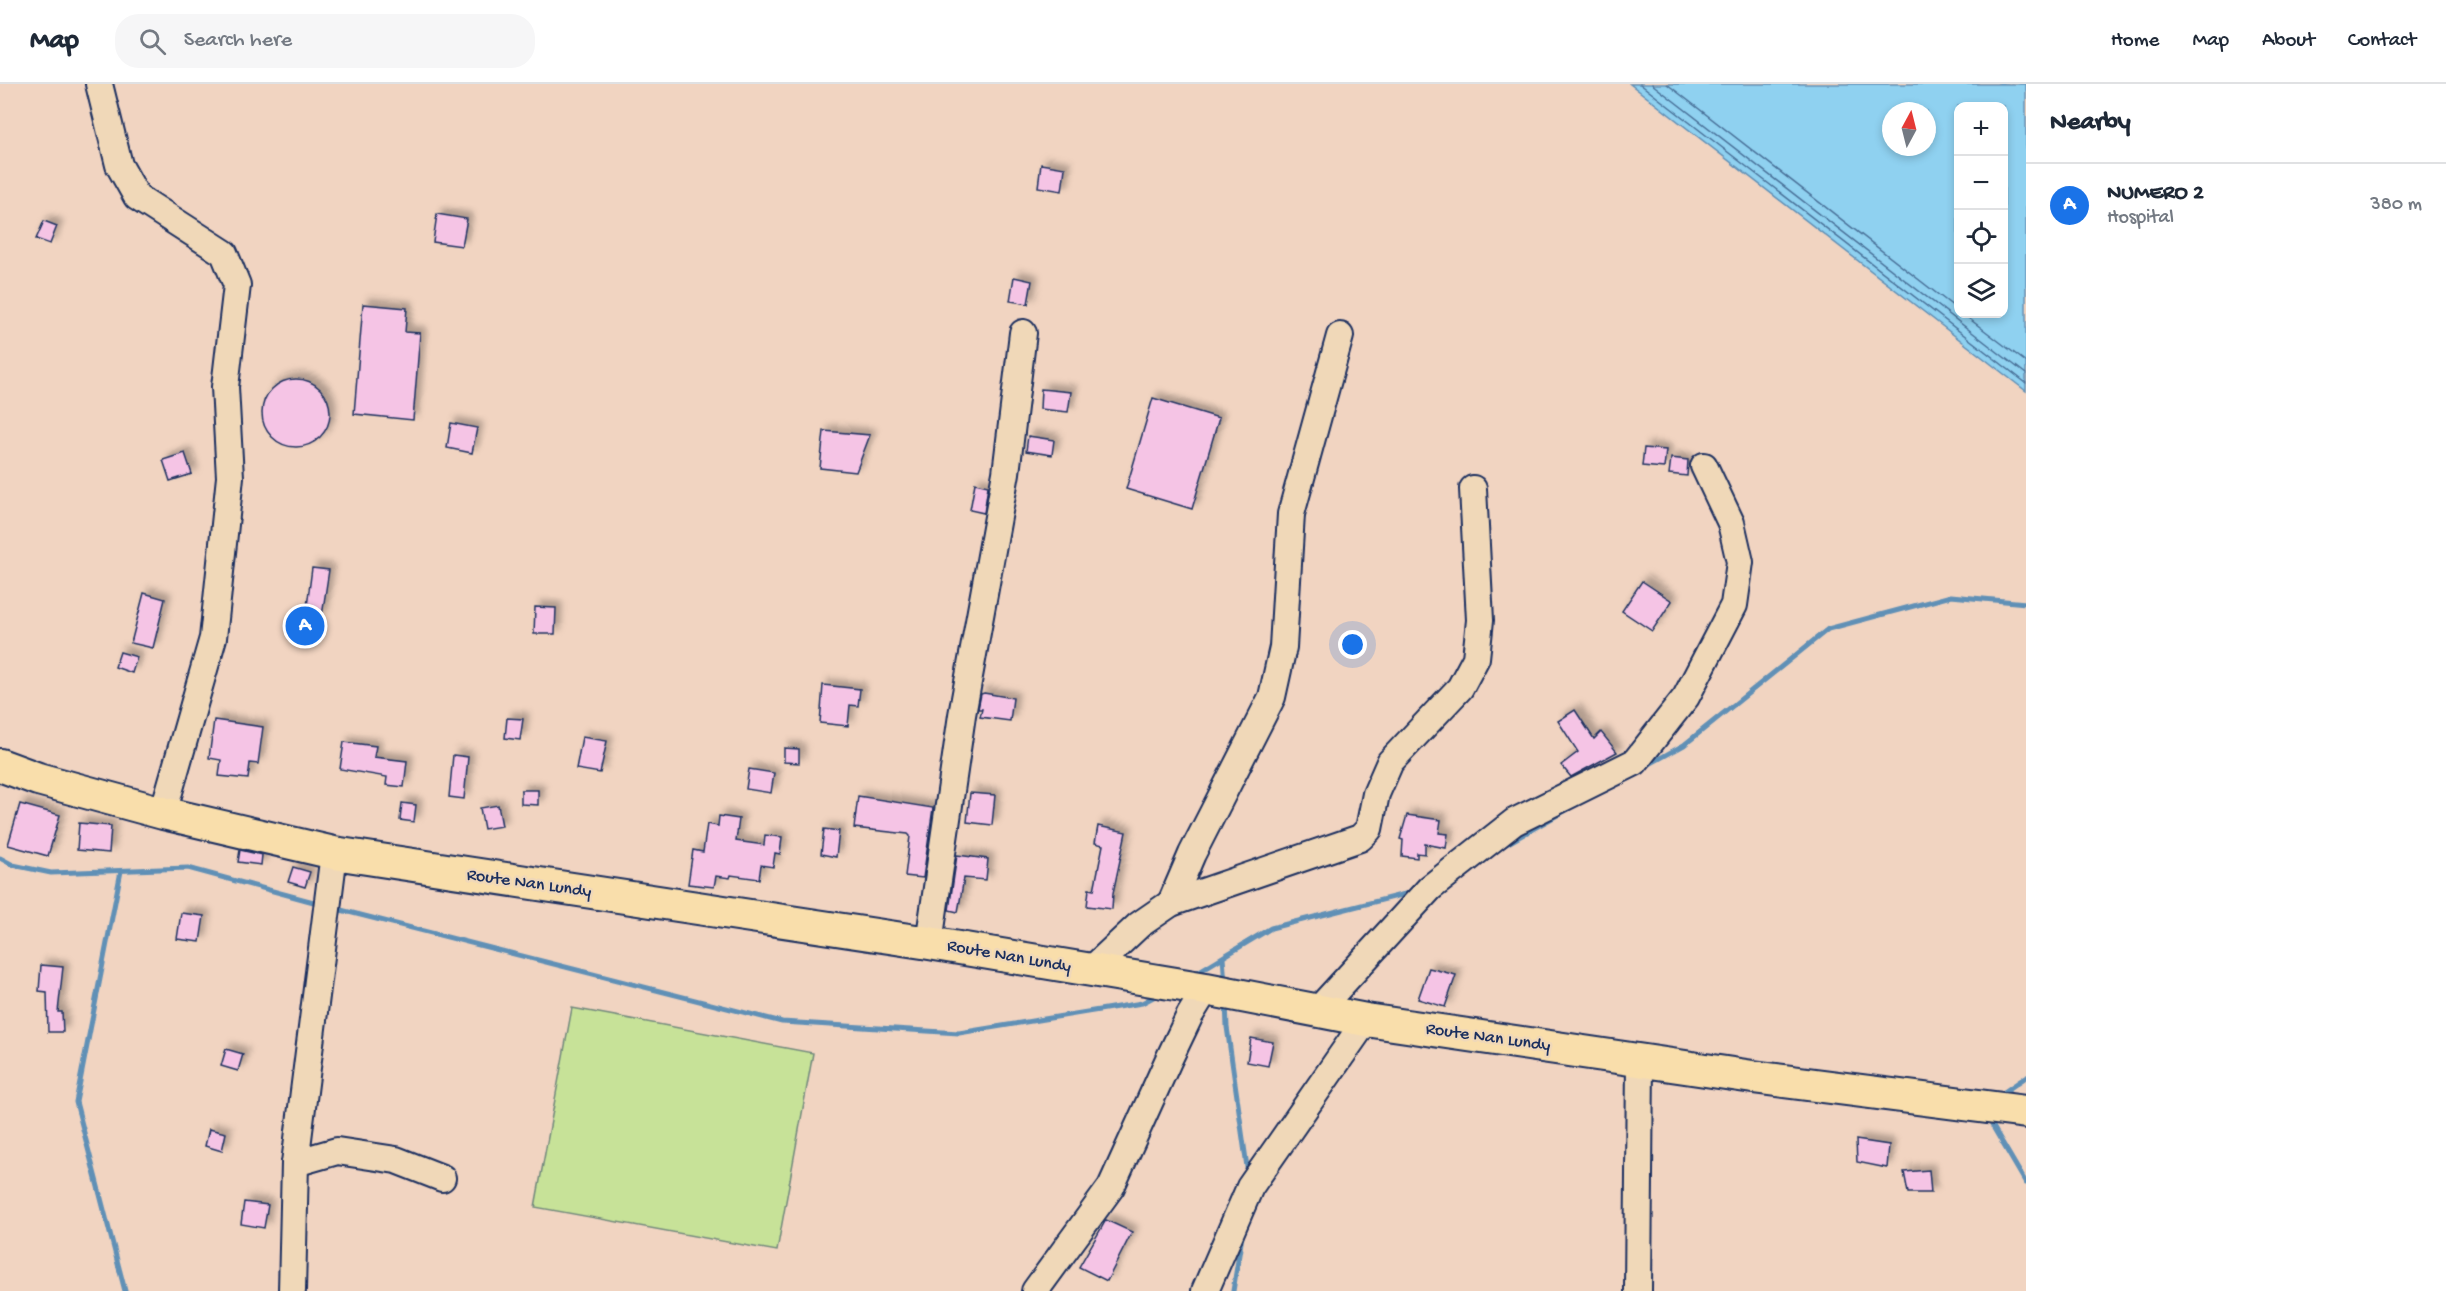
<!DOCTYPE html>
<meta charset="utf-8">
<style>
:root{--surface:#fff;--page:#f6f6f7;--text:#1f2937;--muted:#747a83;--line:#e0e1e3;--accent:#1a73e8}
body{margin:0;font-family:"Gochi Hand",sans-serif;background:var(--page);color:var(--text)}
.controls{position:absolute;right:18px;top:18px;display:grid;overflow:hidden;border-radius:12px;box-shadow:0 3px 9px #0003}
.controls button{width:54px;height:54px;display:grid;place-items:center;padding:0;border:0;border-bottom:2px solid var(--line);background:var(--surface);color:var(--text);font:30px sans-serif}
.compass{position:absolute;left:1882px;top:18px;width:54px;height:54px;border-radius:50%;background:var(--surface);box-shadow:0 3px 9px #0003;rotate:7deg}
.you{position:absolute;left:1353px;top:561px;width:21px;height:21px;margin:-15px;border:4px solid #fff;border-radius:50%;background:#1a73e8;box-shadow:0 0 0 9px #1a73e833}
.badge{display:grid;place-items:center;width:39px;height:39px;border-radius:50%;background:var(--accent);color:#fff;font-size:20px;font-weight:700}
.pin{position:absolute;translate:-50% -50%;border:3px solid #fff;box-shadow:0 2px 6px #0006}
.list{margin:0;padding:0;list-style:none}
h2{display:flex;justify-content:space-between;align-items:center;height:78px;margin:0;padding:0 24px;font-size:26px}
h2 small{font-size:20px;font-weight:400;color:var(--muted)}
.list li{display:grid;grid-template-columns:39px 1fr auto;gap:18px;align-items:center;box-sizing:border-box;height:84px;padding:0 24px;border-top:2px solid var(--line)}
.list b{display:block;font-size:22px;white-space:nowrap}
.list p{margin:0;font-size:20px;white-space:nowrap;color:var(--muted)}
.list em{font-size:20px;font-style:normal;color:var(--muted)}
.icon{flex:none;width:33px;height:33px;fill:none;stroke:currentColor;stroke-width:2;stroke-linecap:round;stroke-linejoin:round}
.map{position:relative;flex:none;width:2026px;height:1207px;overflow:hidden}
header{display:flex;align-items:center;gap:36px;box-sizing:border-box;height:84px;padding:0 30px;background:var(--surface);border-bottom:2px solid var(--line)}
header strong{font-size:28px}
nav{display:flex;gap:33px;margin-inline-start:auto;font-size:21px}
.search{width:420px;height:54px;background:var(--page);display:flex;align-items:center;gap:15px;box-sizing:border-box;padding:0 21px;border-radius:24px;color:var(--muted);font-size:22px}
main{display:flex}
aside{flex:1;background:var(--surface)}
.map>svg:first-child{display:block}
.green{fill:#c7e298;stroke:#71887b;stroke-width:1.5}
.water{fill:#8fd1f0;stroke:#6190b6;stroke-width:1.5;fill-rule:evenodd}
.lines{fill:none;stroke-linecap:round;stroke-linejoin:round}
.shore{stroke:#497098;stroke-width:1.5}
.stream{stroke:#6190b6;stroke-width:5}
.building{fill:#f5c4e5;stroke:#1b2f5e;stroke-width:1.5;filter:url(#shadow)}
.minor-casing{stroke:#1b2f5e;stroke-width:30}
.major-casing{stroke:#1b2f5e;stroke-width:36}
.minor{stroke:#f0d8b8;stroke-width:26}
.major{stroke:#f9deab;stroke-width:32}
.labels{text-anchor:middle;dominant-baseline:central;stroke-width:5;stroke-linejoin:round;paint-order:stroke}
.street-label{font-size:18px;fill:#1b2f5e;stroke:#f0d8b8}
</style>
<header>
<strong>Map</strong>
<div class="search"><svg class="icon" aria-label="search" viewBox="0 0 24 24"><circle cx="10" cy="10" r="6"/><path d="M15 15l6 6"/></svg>Search here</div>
<nav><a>Home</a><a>Map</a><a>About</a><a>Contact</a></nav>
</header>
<main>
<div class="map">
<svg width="2026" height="1207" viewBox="0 0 2026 1207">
<defs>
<filter id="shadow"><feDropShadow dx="5.5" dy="-5.5" stdDeviation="3" flood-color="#0004"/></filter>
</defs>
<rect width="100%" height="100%" fill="#f1d4c1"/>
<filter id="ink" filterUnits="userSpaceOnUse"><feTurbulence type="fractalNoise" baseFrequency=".0167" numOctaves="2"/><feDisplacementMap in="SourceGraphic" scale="12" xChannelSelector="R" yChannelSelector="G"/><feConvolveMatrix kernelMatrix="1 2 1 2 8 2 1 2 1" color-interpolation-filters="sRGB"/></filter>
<g filter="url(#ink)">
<path class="green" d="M572,924l241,45 -36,198 -242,-44z"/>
<path class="water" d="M1630,0h396v307zM1958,22h46v208h-46zM1891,27h36v36h-36z"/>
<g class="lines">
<g class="shore">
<path d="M1640,0l386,299"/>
<path d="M1652,0l374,290"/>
<path d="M1667,0l291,226"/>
<path d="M1963,230l63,48"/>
</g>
<g class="stream">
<path d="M1644,683l40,-22 144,-116 123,-33 75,7"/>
<path d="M1501,763l67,-38"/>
<path d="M0,774l13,7 38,8 137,-5 133,36"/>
<path d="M121,787l-45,231 49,189"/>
<path d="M333,824l449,114 177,11 183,-30 17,-9"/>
<path d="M1223,874l2,25"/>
<path d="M1193,891l78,-47 142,-36"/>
<path d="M1226,918l1,25 21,147"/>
<path d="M1997,1013l29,-20"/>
<path d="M1989,1036l37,63"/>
<path d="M1233,1207l10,-61"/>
</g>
</g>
<g class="building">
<path d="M1041,80l24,4 -3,23 -24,-4z"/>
<path d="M437,130l30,5 -5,27 -29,-4z"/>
<path d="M44,137l13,5 -7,18 -14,-5z"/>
<path d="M1014,193l18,4 -4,23 -18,-3z"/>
<path d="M363,220l44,4 -2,24 15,1 -7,87 -59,-6z"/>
<circle cx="296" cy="329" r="34"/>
<path d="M1041,305l30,3 -3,20 -28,-3z"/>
<path d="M1153,314l66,20 -27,91 -66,-20z"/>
<path d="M451,339l26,5 -5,25 -25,-5z"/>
<path d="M824,347l46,4 -14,37 -36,-4z"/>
<path d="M1028,352l26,4 -2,15 -26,-4z"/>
<path d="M1644,364l22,2 -2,18 -22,-2z"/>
<path d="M185,369l7,21 -22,7 -7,-21z"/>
<path d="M1671,374l17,2 -1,16 -18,-2z"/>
<path d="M975,399l13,3 -4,27 -14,-3z"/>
<path d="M312,484l17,2 -7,46 -16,-2z"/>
<path d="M1642,497l30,20 -20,30 -30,-20z"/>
<path d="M144,509l21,6 -12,49 -22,-5z"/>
<path d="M535,523l21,1 -1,26h-21z"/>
<path d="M120,568l17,5 -5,16 -17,-6z"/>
<path d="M823,601l37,4 -2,17 -8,-1 -2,21 -28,-3z"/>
<path d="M984,609l29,5 -3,23 -30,-4 2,-8h-4l3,-15z"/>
<path d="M1575,626l19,29 7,-7 16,20 -46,25 -10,-12 17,-13 -20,-31z"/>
<path d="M507,634l16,1 -3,21 -15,-2z"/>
<path d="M214,636l49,7 -5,37 -8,-1 -2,16 -29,-3 2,-16 -12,-2z"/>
<path d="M582,653l25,4 -7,32 -24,-4z"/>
<path d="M344,658l32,4 -2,11 33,4 -3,26 -18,-2 1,-8 -47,-8z"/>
<path d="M784,664l15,1v14l-15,-1z"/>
<path d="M453,671l15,2 -4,42 -15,-2z"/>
<path d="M749,685l25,4 -3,20 -25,-4z"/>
<path d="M521,706h17v15l-17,-1z"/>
<path d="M970,709l25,2 -3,30 -25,-3z"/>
<path d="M858,712l75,12 -10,70 -18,-2 5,-40 -2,-2 -54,-6z"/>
<path d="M402,719l14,2 -2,17 -14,-2z"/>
<path d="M20,720l40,11 -12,41 -40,-11z"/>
<path d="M498,721l4,21 -18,3 -4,-21z"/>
<path d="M1407,731l34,5 -2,13 9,1 -2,14 -21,-4v10l-8,-1v5l-15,-2 1,-16 -3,-1z"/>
<path d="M719,732l20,3 -3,22 28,4 1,-10 17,2 -2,17 -5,-1 -2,14 -12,-2 -2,14 -28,-4 -1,3 -14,-2 -2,11 -26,-3 5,-34 10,2 4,-28 11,2z"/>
<path d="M79,739l32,3 -2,27 -32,-3z"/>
<path d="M1098,742l28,6 -13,61 -1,16 -25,-3 2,-17 5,1 9,-45 -8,-2z"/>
<path d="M824,745l15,2 -3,26 -15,-3z"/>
<path d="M240,766l22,5 -1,10 -23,-3z"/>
<path d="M957,771l31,4 -2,21 -22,-2 -6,34 -9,-2z"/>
<path d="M293,783l17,5 -5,15 -17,-5z"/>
<path d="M181,829l23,3 -4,26 -23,-3z"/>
<path d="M41,881l22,2 -5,45h4l1,20h-15l-1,-40 -8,-1z"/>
<path d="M1429,884l27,7 -11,32 -27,-8z"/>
<path d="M1251,954l22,4 -5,24 -21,-4z"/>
<path d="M226,965l17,5 -5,17 -17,-5z"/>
<path d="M209,1045l17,4 -4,18 -17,-5z"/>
<path d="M1856,1056l33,5 -2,23 -30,-6z"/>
<path d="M1929,1086l2,23h-23l-4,-21z"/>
<path d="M244,1118l24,3 -4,23 -23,-4z"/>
<path d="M1106,1136l26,12 -25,49 -28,-14z"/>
</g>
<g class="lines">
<g class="minor-casing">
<g id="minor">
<path d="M99,0l20,81 18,32 87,56 13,32 -12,102 5,90 -17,161 -50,175"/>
<path d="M1171,819l21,-49 80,-157 11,-50 8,-133 49,-178"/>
<path d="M929,859l33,-228 44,-242 17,-140"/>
<path d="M1091,886l48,-45 32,-22 189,-65 9,-9 7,-35 14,-32 70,-74 16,-30 4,-38 -7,-131"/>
<path d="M1319,925l111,-121 84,-66 121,-60 51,-65 48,-92 6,-43 -9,-39 -27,-57"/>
<path d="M295,1079l42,-12 59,9 46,18"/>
<path d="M292,1207l3,-128 39,-310"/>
<path d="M1035,1207l76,-104 57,-126 22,-46 16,-26"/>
<path d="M1205,1207l45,-104 116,-167"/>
<path d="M1638,1207l2,-231"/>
</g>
</g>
<g class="major-casing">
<path id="major" d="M0,681l38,14 125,34 171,40 595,90 277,46 160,31 387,57 273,35"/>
</g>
<use href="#minor" class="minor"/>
<use href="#major" class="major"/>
</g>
</g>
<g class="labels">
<g class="street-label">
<text transform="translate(529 800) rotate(8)">Route Nan Lundy</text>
<text transform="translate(1009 873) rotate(10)">Route Nan Lundy</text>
<text transform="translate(1488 954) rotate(8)">Route Nan Lundy</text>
</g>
</g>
</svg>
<div class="controls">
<button>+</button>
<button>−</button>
<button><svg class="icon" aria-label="locate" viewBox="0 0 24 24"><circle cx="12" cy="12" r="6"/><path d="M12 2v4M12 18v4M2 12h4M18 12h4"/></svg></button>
<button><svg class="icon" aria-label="layers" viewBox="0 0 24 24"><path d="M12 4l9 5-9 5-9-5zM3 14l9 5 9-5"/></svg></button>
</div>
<svg class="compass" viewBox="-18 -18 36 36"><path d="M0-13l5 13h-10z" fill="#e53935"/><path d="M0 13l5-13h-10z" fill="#747a83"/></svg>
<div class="you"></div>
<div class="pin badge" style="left:305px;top:542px">A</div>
</div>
<aside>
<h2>Nearby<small></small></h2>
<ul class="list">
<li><span class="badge">A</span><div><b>NUMERO 2</b><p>Hospital</p></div><em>380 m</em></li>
</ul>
</aside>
</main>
